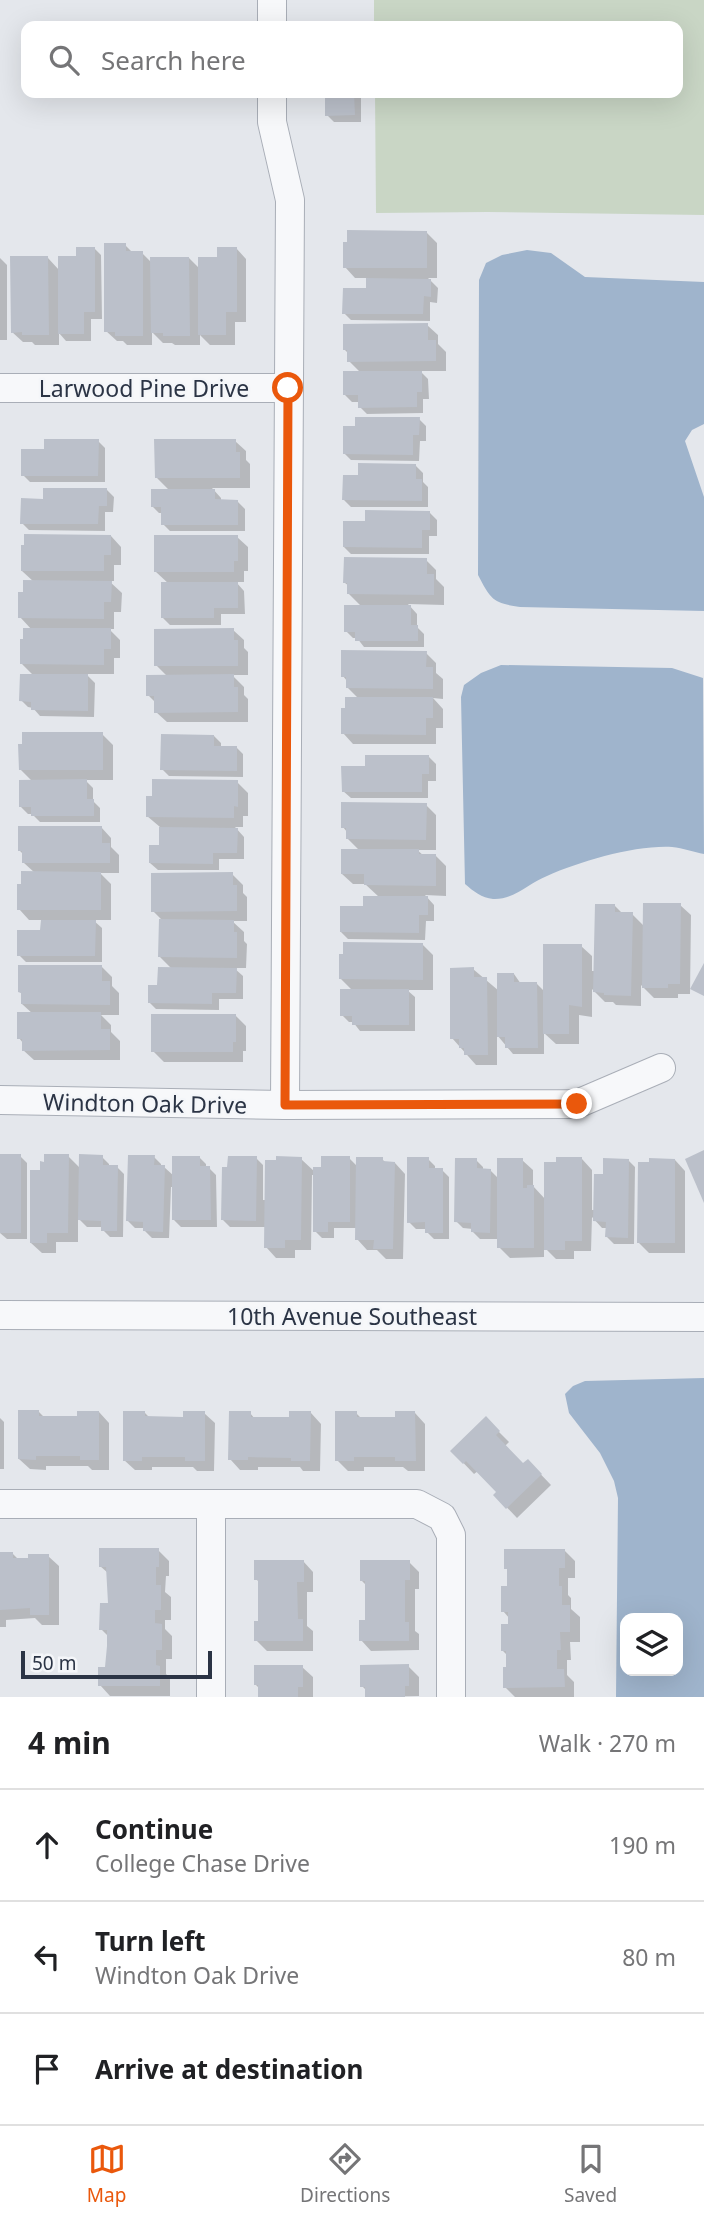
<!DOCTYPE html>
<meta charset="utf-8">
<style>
:root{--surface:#fff;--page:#f6f6f6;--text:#202124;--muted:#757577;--line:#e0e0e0;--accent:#ea580c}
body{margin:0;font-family:"Noto Sans",sans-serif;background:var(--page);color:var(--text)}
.controls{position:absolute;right:21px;bottom:21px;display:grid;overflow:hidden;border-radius:14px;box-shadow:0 7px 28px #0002}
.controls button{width:63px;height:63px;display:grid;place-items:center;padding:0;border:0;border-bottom:2px solid var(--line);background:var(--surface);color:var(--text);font:35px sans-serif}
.scale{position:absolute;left:21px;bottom:18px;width:191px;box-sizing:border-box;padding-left:7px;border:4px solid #2b3445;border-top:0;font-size:19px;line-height:24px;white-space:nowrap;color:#2b3445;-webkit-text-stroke:5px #f4f6f9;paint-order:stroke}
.stop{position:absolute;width:21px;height:21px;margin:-16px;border:5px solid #ea580c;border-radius:50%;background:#fff}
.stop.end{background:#ea580c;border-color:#fff;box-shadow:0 2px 7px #0008}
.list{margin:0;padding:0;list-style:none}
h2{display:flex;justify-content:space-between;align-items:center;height:91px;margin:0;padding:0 28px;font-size:30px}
h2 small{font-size:23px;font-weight:400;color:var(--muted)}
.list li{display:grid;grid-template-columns:46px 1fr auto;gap:21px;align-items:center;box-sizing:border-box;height:112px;padding:0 28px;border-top:2px solid var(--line)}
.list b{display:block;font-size:26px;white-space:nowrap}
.list p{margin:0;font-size:23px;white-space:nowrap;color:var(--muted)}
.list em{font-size:23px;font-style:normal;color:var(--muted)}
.icon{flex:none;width:38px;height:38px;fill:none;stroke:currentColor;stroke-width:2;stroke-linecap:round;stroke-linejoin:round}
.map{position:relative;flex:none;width:704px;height:1697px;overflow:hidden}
.search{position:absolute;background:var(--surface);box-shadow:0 7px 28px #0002;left:21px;right:21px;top:21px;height:77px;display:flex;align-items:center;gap:18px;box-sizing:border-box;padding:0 24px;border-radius:14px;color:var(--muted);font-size:26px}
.sheet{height:427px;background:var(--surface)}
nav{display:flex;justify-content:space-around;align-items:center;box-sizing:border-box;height:98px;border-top:2px solid var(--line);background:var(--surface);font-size:19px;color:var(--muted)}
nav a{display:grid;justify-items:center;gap:4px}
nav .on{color:var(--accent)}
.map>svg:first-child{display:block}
.green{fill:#c9d6c5}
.water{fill:#9fb4cc;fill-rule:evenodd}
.shadow{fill:#0003}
.building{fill:#bbc0ca}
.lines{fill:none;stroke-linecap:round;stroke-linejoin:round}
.minor-casing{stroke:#a9aeb7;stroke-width:30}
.minor{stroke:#f7f8fa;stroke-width:28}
.route{stroke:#ea580c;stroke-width:9}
.labels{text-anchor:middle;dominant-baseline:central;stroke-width:5;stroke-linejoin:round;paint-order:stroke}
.street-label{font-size:23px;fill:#2b3445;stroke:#f4f6f9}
</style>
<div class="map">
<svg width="704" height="1697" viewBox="0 0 704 1697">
<rect width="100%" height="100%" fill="#e4e7ec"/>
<path class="green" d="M374,0h330v215l-217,-3 -111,1 -1,-120h303v-67h-304z"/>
<g class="water">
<path d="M527,250l24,3 34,24 119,5v142l-12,6 -7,11 19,56v114l-184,-4c-27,-4 -29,-7 -42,-32l1,-295 7,-17 16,-8z"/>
<path d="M501,665l171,3 31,10 1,176c-10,-2 -21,-6 -32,-7 -37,-2 -91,14 -125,29 -18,7 -33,24 -54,23 -11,-1 -20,-8 -28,-15l-4,-187 3,-12 17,-12z"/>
<path d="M704,1378v319h-88l2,-199 -4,-17 -14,-28 -31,-40 -4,-19 8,-8 12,-5zM678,1618v53h-53v-53z"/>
</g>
<g class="shadow">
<path d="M326,93h35v29h-27l-7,-7z"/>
<path d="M427,233l10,10v35h-9l10,10 -1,15 -7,-1v19l-79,-1 -7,-7 24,-23v-12h-13l-10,-11z"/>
<path d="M125,245l8,8h9l10,10 37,-5 11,11 36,-21 10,11v63h-11v23h-25l-10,-10v10h-25l-3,-2h-9l-11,-11v13h-25l-4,-4h-6l-11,-10z"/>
<path d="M94,248l7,7 1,64h-11v22h-25l-7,-8v12h-24l-3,-3h-9l-11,-10 36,-74 11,12z"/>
<path d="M0,258l7,7v75h-7z"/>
<path d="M427,325l11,10v9l8,8v19h-26l8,8 1,20h-6v14l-56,1 -7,-7v-5h-8l-7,-7 15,-23 -11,-11v-7l-5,-5z"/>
<path d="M419,419l7,7v15h-6l-1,20 -68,-1 -7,-7z"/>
<path d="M98,441l7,7v34h-75l-7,-7z"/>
<path d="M235,441l11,10v9l4,4v24h-38l9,10v3l17,1 7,7v22h-75l-7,-7v-11h-4l-7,-7 18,-15 -13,-13z"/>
<path d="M416,466l7,7v9l5,5v20h-77l-7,-7 16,-23z"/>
<path d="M107,490l7,7 -1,15h-8v19l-76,-1 -7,-7 23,-23z"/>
<path d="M430,513l7,7v16h-8v18h-78l-7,-7 23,-25z"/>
<path d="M111,536l10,11v18h-7v16h-5l13,12 -1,19h-7v17h-5l11,11v18h-6v16h-28l9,9 -1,34 -54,-1 -7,-8 -5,-1 -7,-7 13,-24 -12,-12 10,-34 -12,-13 5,-23 9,-12 -12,-11z"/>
<path d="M237,537l11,10v24h-4v11h-8l8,9 1,23h-24v11h-51l-7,-7 6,-34 -13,-12z"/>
<path d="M426,560l10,10v9l8,8v18l-36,-1 9,10v13l7,7v13h-60l-7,-9h-4l-7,-7 16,-24 -14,-14 1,-7 -4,-3z"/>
<path d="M233,630l11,10v8l4,4v23h-16l12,12v8l4,4v23h-81l-11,-10v-9l-8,-8 19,-19 -11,-11z"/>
<path d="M426,653l10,10v10l7,6v20l-10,-1 10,11v19h-7v16h-83l-10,-11 16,-34 -12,-12v-6l-4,-5z"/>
<path d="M102,734l11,11v35h-28l8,8v13l7,7v14h-60l-8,-8h-4l-7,-7 12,-25 -13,-13z"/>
<path d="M214,736l7,7v4h15l7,7v23l-74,-1 -7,-7z"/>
<path d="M429,757l7,7v17h-8v17h-77l-8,-7 24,-23z"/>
<path d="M237,782l11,11v23h-5v11h-8l9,10v22h-25v11h-61l-8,-7 10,-16v-20l-13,-11z"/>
<path d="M426,805l10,10v35h-19l6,5h12l11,11v30l-21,-1 9,10v16h-8l-1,19 -77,-1 -7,-7 38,-35 -14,-13h-12l-11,-10 18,-23 -13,-13v-6l-4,-5z"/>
<path d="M101,827l10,11v9l8,8v18h-19l11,11v36h-18l9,8v34h-76l-7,-7 23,-23v-12h-13l-10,-11 4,-24 12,-12 -11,-10v-8l-4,-4z"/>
<path d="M232,874l11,11v8l4,4v24h-15l12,11v9l3,3 -1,24h-12l9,8v23h-24v11l-63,-1 -7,-7 23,-33 -12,-12 3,-36 -10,-10z"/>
<path d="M680,905l11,10 -1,79h-12v4h-24l-13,-13v21l-25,-1 -3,-3h-8l-13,-13v28l-13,-2v29h-23l-12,-11v21h-31l-16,-19v30h-21l-24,-27 21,-69 26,22 15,-17 7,10h16l8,8 36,-46 11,10v15h3l20,-65 8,8h9l12,12z"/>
<path d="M422,944l11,11v35h-26l8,7v34h-55l-7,-9h-4l-7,-7 11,-24 -12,-12z"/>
<path d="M101,966l11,11v9l7,7v22h-18l10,10v7l9,9v19h-86l-11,-10v-7l-4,-5 14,-24 -11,-10v-10l-3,-3z"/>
<path d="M235,1015l11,11v25h-3v11h-79l-11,-11z"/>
<path d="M0,1156h20l7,7v76h-20l-7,-6z"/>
<path d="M68,1156l12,12 22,-11 7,7v3h8l7,7 -1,63h-13l-7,-7v-3h-16l-9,-9v24h-22v11h-14l-11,-10 11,-71z"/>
<path d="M154,1157l7,7v3h3l10,9 25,-19 7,7v4h3l7,7 1,52h-36l-7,-7v-33h-3l-2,51h-17l-7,-7v-3h-10l-7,-7z"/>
<path d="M256,1158l7,7v35h3l35,-41 14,13 34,-14 9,9 24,-8 4,4h9l10,11 -2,85h-17l-9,-9h-10l-10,-11v-11h-23v10h-12l-7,-7v-56h-3l-1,75h-16v8h-19l-10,-11v-20h-36l-7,-7z"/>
<path d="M428,1159l7,7v4h7l7,7v62h-15l-7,-7v-3h-11l-7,-7z"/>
<path d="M582,1159l10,11v40h3l10,-34 23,-16 7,7 -1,77h-20l-7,-7v-9h-5l-10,-11 -1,34h-17v8h-18l-12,-12v10l-34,1 -11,-11v-8h-19l-7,-7v-3l-10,-1 -7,-7 20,-61 7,7v3h7l9,9 23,-19 11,10v16l13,14z"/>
<path d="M675,1160l10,11v82h-36l-10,-10z"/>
<path d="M39,1412l6,6h34l20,-6 10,11v47h-17l-4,-4h-42v4l-16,-1 -11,-10z"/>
<path d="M145,1413l5,5h34l20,-5 11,10 -1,48h-17l-4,-4h-41v3h-17l-11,-10z"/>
<path d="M250,1413l5,6h36l20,-6 10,11 -1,47h-17l-3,-4h-42v3h-18l-10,-11z"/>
<path d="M356,1413l6,6h34l19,-6 10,11v47h-17l-5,-4h-39v4h-16l-11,-11z"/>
<path d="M0,1418l4,4v47h-4z"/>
<path d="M486,1419l23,23 -4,4 18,19 5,-4 23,24 -34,33 -22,-23 3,-3 -20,-21 -4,3 -22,-23z"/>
<path d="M158,1550l11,11v15h-3l-1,16 6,5v23h-6v9l7,7v23h-6v15l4,4v18h-60l-10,-11 7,-16 2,-32 -8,-8 8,-24 -1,-32 -8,-7z"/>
<path d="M564,1550l11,11v17h-7v17l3,3v11l9,8v25h-10l1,18h-4v15l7,7v15h-59l-10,-10 3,-31 -5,-5 7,-25v-7l-7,-8 6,-24v-16l-3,-3z"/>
<path d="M0,1553h12l6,6 30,-3 11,10v59h-17l-7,-7 -29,2v7h-6z"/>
<path d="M303,1561l10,11v20h-6v34l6,5v20h-46l-11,-11 4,-17v-40l-4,-4z"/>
<path d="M409,1562l10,10v17h-4v42l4,3v16l-48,1 -10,-11 6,-18v-36l-5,-5z"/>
<path d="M408,1666l11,11v19l-52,1v-6l-5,-5z"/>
<path d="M302,1667l11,10v20h-53v-8l-5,-5z"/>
</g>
<g class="building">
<path d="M325,93h29l1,22 -30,1z"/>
<path d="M347,230l80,1v37h-84v-26h4z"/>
<path d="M104,243h22v8h17v85h-28v-4h-11z"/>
<path d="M76,247h19v65h-11v22h-26v-78h18z"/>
<path d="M217,247h20v65h-11v23h-28v-78h19z"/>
<path d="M10,256h38l1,79h-27v-3l-11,1z"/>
<path d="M150,257h39l1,79h-27v-3h-12z"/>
<path d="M366,278l65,1v18l-7,-1 -1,18h-81l1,-26h23z"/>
<path d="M428,323v17h8v21l-89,1v-12h-4v-26z"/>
<path d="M343,371h79v21h-5v15l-59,1v-13h-15z"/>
<path d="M355,417h65l-1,18h-6v20l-70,-1v-28h12z"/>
<path d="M44,439h55l-1,37h-77v-27h23z"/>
<path d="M154,439h82v13h4v26h-85z"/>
<path d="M358,463l58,1v15h6v22l-80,-1 1,-25h15z"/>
<path d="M43,488h64v18h-8l-1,18h-78l1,-26 22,1z"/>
<path d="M151,489h64v10l23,1v25h-77v-18h-10z"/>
<path d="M365,510l65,1v19h-8v18l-79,-1v-26h22z"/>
<path d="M24,534l87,1v20h-7v16h-83v-26h3z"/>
<path d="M154,535h84v26h-4v11h-80z"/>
<path d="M344,557l83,1v16h7v21l-87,-1v-11h-4z"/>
<path d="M23,580l89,1 -1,21h-7v17l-86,-1v-26h5z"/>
<path d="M161,582h77v26h-24v10h-53z"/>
<path d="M344,605h67v20h7v16h-63v-9h-11z"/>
<path d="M23,628h88v21h-7v16l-84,-1v-25h3z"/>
<path d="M234,628v12h4v26h-84v-37z"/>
<path d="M341,650l86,1 -1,16h7v22l-87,-1v-11h-5z"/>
<path d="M20,674h68v37l-57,-1v-8l-12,-1z"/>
<path d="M234,674v13h4v25l-84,1v-17h-8v-21z"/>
<path d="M345,697h88v21h-7v17l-85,-1v-26h4z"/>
<path d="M22,732h81v38h-84l-1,-26h4z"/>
<path d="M161,734l53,1v11h23v25l-77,-1z"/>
<path d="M365,755h64v19h-7v18h-80l-1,-26h24z"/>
<path d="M87,779v20h7v17h-63v-9h-12v-27z"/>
<path d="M152,779l86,1v27l-4,-1v12l-88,-1v-21h6z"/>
<path d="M341,802l86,1 -1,37 -80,-1v-11h-5z"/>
<path d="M18,826h84v17h8v20h-88v-12h-4z"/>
<path d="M159,827l79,1 -1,25h-24v11l-64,-1v-18h10z"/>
<path d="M341,849h78v5h17v32l-72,-1v-11h-23z"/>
<path d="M21,871l80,1v38h-84v-26h4z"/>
<path d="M233,872v13h4v26l-86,1v-39z"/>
<path d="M363,896h65v19h-9v18l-79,-1v-26h23z"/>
<path d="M643,903h38l-1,81h-12v4h-26z"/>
<path d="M595,904h20v8h18l-2,84 -27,-1v-2l-11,-1z"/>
<path d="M159,919l75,1v12h3v26l-79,-1z"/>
<path d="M41,920h55l-1,36h-78v-26h23z"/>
<path d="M343,942l80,1v37l-84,-1v-25h4z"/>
<path d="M543,944h39v63l-13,-2v29h-26z"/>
<path d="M704,963v33l-14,-7z"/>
<path d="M18,965h84v16h8v24l-89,-1v-11l-3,-1z"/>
<path d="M158,967l79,1 -1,25h-24v11l-64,-1v-18h9z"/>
<path d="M474,967v10h13l1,78h-24v-7h-5v-9h-9v-71z"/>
<path d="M497,973h17v9h23l1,66h-33v-11h-8z"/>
<path d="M340,989h69v36h-57v-9h-12z"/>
<path d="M17,1012h84v17h9v21l-88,1v-12h-5z"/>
<path d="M151,1014h85v28h-3v10h-82z"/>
<path d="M704,1150v53l-19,-44z"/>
<rect x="0" y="1154" width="21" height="79"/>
<path d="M44,1154h25l-1,79h-21v10h-17v-73h10v-9l4,1z"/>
<path d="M79,1154l24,1v10h15l-1,66h-16v-10l-23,-1z"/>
<path d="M128,1155h27l-1,10h11l-2,67 -20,-1v-9l-17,-1z"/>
<path d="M172,1156h28v10h10l1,54h-39z"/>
<path d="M228,1156h29l-1,65 -35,-1 1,-53h5z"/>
<path d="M276,1156l26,1 -1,83h-16v8h-21l1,-88h11z"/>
<path d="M321,1156h29v66h-22v10h-15v-65h8z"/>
<path d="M356,1157h27v4l12,1 -2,87h-20l1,-9h-19z"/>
<path d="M407,1157h22v11h14v65h-18v-11l-18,1z"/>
<path d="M556,1157h26v84h-17v9h-21v-88h12z"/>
<path d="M455,1158h22v10l14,1 -1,64 -19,-1v-9l-17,-1z"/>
<path d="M497,1158h26v30h4v-3h7v63h-37z"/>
<path d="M603,1158l26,1 -1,79 -23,-1 1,-15 -13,-1 1,-47h9z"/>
<path d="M649,1158l26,1v84h-38l1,-81h11z"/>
<path d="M18,1410h21v6h38v-5h22v49h-19v-4h-44v4l-18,-1z"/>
<path d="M123,1411h22v5l38,1v-6h22v50h-20v-4h-43v4h-19z"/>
<path d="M229,1411h22v6h38v-6h22l-1,50h-19v-3l-43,-1v3h-20z"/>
<path d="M335,1411h22v6h38v-6h20l1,50h-21v-4h-41v4h-19z"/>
<path d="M486,1416l14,15 -4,4 27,28 5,-4 14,15 -36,35 -13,-14 3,-3 -30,-31 -3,3 -13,-13z"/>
<path d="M99,1548h60v19h-3v18h5v25h-6v13l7,1v26h-6v15l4,1v20h-62v-19h7l2,-21v-16h-8l1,-27h8l-2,-36h-7z"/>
<path d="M504,1549h61v19h-6v18h3v19h8v27h-10l1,18h-4v19h7l1,18 -62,1v-21h3v-16h-5v-27h7v-12h-7v-26h6v-17h-3z"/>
<path d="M0,1552h13v6h15v-4h21v61h-19v-7l-30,2z"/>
<path d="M254,1560h50v22h-7l1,37h5v22h-49v-20h4v-41h-4z"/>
<path d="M360,1560h50v20h-5v42h4v19h-50v-21h6v-39h-5z"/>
<path d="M409,1664v22h-4v11h-40v-10h-5v-22z"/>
<path d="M254,1665h49v22h-5v10h-40v-12h-4z"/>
</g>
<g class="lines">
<g class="minor-casing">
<g id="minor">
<path d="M272,0v26"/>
<path d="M272,93v29l18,78 -5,905"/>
<path d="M0,388h287"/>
<path d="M0,1100l285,5 292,-1 84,-36"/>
<path d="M0,1315l704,2"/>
<path d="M0,1504h417l25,13 9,18v162"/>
<path d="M211,1504v193"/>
</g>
</g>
<use href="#minor" class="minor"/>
</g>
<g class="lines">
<path class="route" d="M288,388l-3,717 292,-1"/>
</g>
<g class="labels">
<g class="street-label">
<text x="144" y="388">Larwood Pine Drive</text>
<text transform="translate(145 1103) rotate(1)">Windton Oak Drive</text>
<text x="352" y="1316">10th Avenue Southeast</text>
</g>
</g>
</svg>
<div class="controls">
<button><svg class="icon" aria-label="layers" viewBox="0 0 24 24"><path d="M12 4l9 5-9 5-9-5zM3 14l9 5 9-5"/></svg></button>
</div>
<div class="scale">50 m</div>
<div class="stop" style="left:288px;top:388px"></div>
<div class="stop end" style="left:577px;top:1104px"></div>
<div class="search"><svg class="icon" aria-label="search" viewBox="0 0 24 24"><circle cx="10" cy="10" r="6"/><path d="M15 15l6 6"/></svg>Search here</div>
</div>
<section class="sheet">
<h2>4 min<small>Walk · 270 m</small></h2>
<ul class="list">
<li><svg class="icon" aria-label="ahead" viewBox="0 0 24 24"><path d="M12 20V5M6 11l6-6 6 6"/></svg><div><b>Continue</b><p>College Chase Drive</p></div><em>190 m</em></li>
<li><svg class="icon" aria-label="left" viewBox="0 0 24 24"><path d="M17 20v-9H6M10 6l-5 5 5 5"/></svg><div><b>Turn left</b><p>Windton Oak Drive</p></div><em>80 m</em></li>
<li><svg class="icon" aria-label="arrive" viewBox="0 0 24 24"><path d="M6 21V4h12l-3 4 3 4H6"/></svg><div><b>Arrive at destination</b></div></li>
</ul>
</section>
<nav>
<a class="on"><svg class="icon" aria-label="map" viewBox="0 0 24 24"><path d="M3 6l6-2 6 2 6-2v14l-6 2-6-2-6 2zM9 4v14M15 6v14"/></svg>Map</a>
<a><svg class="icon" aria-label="directions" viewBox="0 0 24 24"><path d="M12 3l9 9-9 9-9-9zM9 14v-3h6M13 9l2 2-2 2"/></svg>Directions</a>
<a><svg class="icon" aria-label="saved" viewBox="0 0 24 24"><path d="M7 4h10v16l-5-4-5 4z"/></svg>Saved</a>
</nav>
